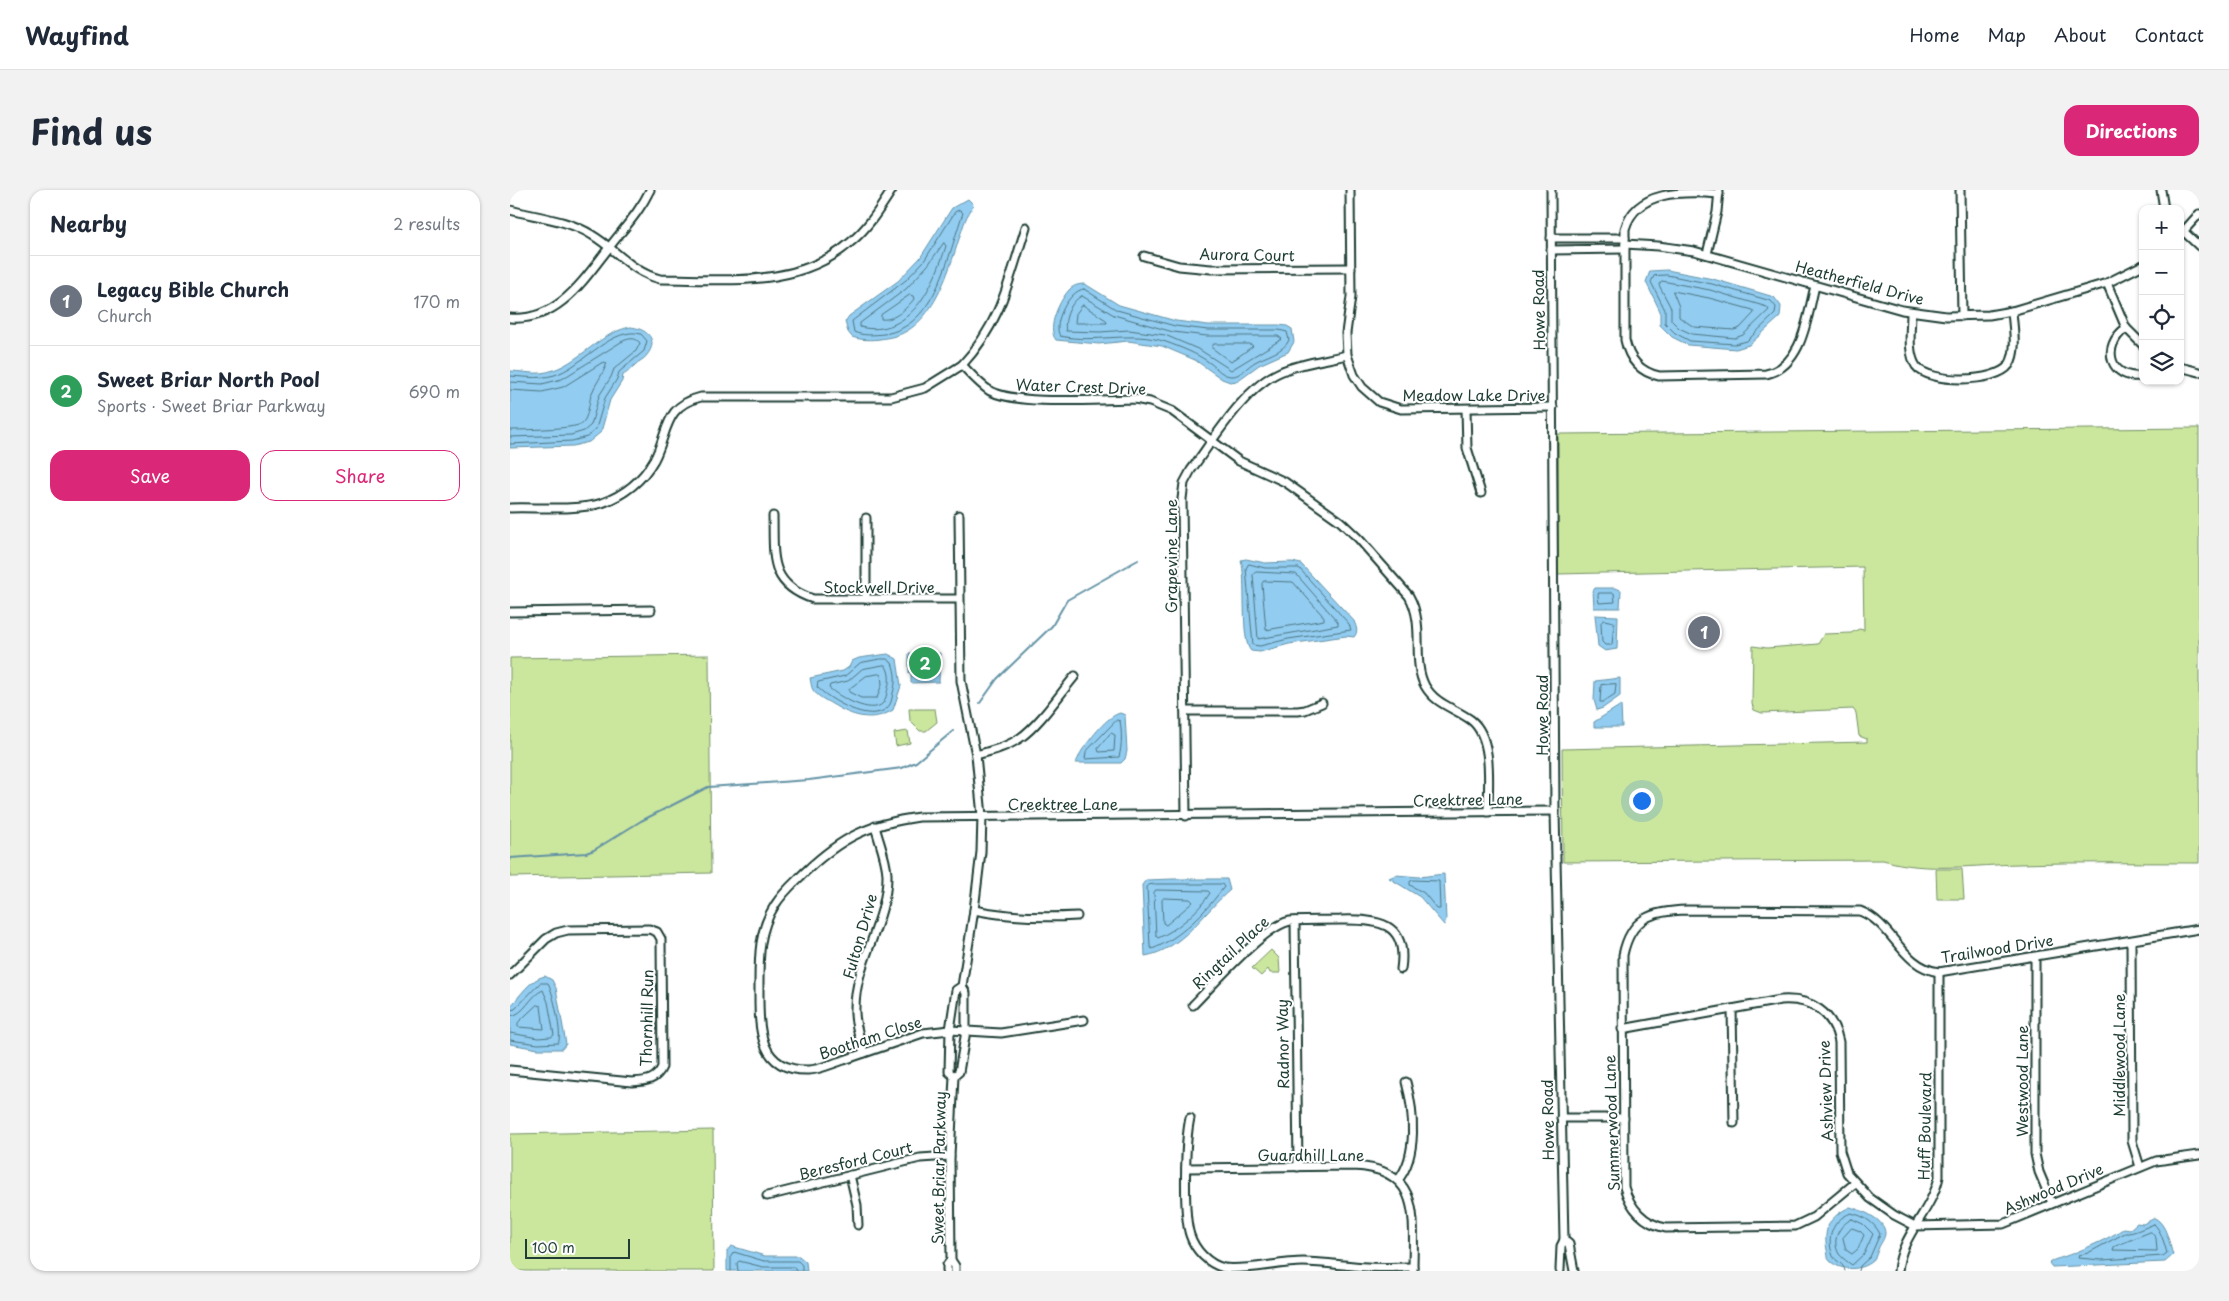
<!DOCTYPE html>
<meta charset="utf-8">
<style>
:root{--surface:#fff;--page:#f2f2f3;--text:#1f2937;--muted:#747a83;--line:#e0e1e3;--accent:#db2777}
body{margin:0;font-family:"Playpen Sans",sans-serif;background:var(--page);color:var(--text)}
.controls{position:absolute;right:15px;top:15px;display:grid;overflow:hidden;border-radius:10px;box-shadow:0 1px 4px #0004}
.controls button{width:45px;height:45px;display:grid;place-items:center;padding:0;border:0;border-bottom:1px solid var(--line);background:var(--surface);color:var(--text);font:25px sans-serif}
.scale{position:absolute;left:15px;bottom:12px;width:105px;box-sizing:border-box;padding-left:5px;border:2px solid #1f3d34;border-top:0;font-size:14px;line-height:18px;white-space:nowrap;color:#1f3d34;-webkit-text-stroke:4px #fff;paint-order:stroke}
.you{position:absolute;left:1131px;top:610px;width:18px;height:18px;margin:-12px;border:4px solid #fff;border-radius:50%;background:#1a73e8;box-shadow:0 0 0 8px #1a73e833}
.badge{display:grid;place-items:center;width:32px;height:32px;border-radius:50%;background:var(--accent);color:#fff;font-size:16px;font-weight:700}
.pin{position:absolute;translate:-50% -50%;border:2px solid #fff;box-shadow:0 1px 5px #0006}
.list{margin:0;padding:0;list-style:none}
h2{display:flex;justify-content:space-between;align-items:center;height:65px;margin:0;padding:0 20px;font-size:21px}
h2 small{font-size:16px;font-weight:400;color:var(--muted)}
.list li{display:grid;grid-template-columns:32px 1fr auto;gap:15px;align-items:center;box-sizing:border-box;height:90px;padding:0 20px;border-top:1px solid var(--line)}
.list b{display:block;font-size:19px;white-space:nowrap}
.list p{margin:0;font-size:16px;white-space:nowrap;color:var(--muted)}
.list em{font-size:16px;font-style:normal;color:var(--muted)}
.actions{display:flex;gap:10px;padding:15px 20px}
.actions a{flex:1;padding:11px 0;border:1px solid var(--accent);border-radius:15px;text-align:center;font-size:18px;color:var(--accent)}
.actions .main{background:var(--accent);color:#fff}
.icon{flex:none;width:28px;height:28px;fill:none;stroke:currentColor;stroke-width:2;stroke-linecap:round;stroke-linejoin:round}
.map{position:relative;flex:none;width:1689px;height:1081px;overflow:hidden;border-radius:15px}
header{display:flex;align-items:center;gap:30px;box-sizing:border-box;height:70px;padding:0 25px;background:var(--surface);border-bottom:1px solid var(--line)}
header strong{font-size:24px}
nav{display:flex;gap:28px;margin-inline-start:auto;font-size:18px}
.intro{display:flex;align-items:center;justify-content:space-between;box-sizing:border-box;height:120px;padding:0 30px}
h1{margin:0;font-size:35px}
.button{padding:12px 22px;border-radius:15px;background:var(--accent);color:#fff;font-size:18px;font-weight:700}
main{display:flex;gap:30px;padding:0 30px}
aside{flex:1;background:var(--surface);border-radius:15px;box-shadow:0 1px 4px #0004}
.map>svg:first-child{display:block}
.green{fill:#cbe69d;stroke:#759268}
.water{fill:#92ccf1;stroke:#6493a5}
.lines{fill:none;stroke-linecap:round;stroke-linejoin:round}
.shore{stroke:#4d7680;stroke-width:1}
.stream{stroke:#6493a5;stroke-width:2}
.minor-casing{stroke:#1f3d34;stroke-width:11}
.minor{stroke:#fff;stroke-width:7}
.labels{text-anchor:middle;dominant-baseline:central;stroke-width:4;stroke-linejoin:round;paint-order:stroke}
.street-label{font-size:15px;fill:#1f3d34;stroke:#fff}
</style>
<header>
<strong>Wayfind</strong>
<nav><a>Home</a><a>Map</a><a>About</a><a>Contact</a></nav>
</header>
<div class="intro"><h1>Find us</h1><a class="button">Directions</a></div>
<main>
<aside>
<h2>Nearby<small>2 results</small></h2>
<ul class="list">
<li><span class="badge" style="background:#6b7280">1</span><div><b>Legacy Bible Church</b><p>Church</p></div><em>170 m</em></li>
<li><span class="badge" style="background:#2e9e5b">2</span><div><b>Sweet Briar North Pool</b><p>Sports · Sweet Briar Parkway</p></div><em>690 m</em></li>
</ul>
<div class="actions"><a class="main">Save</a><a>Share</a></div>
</aside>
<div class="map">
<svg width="1689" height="1081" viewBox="0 0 1689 1081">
<rect width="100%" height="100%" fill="#fff"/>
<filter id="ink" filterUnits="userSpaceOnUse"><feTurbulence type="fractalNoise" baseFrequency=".02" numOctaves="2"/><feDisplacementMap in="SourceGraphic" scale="10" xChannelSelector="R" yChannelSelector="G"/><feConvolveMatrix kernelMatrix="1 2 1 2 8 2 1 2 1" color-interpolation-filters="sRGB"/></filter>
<g filter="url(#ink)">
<g class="green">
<path d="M1689,238v435c-60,0 -120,-1 -180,1 -44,1 -93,9 -136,-4l-320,2 -1,-113 305,-7v-3l-8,-3 -3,-23 -3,-4 -91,4 -8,-3 -2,-6 1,-58 14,2 51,-4 6,-10 27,-1 8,-4 5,1 -1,-63 -305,7v-140z"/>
<path d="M199,465l2,218 -201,4v-219z"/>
<path d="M425,519l2,13 -11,9h-6l-10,-10 -1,-12z"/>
<path d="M398,541l2,12 -14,3 -2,-13z"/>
<path d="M1426,679h26l2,30h-27z"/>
<path d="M761,760l8,8 1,15h-10l-2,-4 -7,7 -9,-8z"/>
<path d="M203,940l1,141h-204v-137z"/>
</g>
<g class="water">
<path d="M458,9l5,5c-1,6 -6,11 -8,17 -14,39 -28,111 -79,117 -10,2 -23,3 -34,-1l-4,-5 -3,-10 4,-6 49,-35 22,-23 32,-50z"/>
<path d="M1157,80l46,9 61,18 7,9 -1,11 -31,28 -13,4 -48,-4 -16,-8 -12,-12v-14l-14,-29 4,-11z"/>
<path d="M575,94l34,21 57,16 32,4h71l8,1 5,3 2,13 -6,10 -29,13 -22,16 -7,1 -8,-3 -27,-19 -33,-14 -34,-5 -29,3 -43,-4c-10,-12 4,-41 14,-51 4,-4 10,-5 15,-5z"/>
<path d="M120,137c15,1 30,12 17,28 -3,5 -9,6 -12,10 -5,4 -6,7 -12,10l-1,6 -12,19 -9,32 -12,10 -16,4 -63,2v-77c10,0 21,3 31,2 34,-4 55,-39 89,-46z"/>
<path d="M736,369l19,4 27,-1 9,2 53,57c2,6 5,10 0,16l-8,-1 -57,8 -29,8 -9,-1c-11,-11 -4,-73 -10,-91z"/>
<path d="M1085,398h20l6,2 -1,18h-26l-1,-17z"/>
<path d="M1085,425l23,1 -1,33 -12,2 -7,-5z"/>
<path d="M399,463h31l-1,29 -28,1v-10h-2z"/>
<path d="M378,464l9,5 4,27 -8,24c-21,13 -42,6 -61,-6 -7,-4 -15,-8 -19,-14 -2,-3 -2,-8 -3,-12l33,-7 6,-4 3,-6 7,-3z"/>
<path d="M1110,488v18l-17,12 -6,2 -3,-10 1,-19z"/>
<path d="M1111,515l1,22h-28v-5z"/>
<path d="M610,523l5,2 2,36 -2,8 -4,4h-46c4,-4 4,-9 8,-14 9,-12 23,-32 37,-36z"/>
<path d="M934,684l2,46 -2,5 -24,-28 -31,-19 7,-3 23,2z"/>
<path d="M663,689h54l3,11c-26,22 -48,60 -85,66l-3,-71 4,-5z"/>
<path d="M35,786l7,4 4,8 10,56 -4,5h-24l-28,-5v-37c10,-11 20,-28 35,-31z"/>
<path d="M1340,1017c11,3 35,12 35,26 0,5 -4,10 -6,14 -2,5 -3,10 -6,14 -11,10 -33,10 -43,0 -3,-3 -2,-8 -3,-11 -4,-22 2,-33 23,-43z"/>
<path d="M1645,1028c12,7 14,25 18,37l-8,7 -113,5 -3,-4c5,-4 9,-4 14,-6 15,-5 50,-20 61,-29l6,1 7,-6 6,1z"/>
<path d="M221,1056l34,10h34l7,6 1,9h-80v-20z"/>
</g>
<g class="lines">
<g class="shore">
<path d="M450,20l3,3c-15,41 -26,113 -79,121 -9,1 -22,2 -30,-2l-2,-11 54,-41 18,-19 31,-49z"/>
<path d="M434,53l2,3c-12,39 -36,93 -86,81v-4l46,-34 22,-24z"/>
<path d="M1157,85l45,9 59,17 5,6 -1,7 -28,27 -12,3 -45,-3 -15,-8 -10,-10v-13l-14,-28 3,-6z"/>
<path d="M1152,91l48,9 57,17 2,3 -26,25 -8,3 -43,-4 -13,-6 -8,-8v-12l-12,-23z"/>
<path d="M574,99l33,21 58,16 33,4h71l8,2 2,8c-5,12 -24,16 -34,22 -7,4 -15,14 -22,14 -10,1 -16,-8 -23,-13 -12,-9 -30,-16 -44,-21 -35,-12 -71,2 -106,-6 -8,-12 9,-46 24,-47z"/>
<path d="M1163,101l36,7 44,12 1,3 -14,15 -6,2 -40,-3 -15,-10v-10z"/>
<path d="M400,105l3,1 1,3c-8,10 -20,22 -33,20v-4z"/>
<path d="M572,106l32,19 59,17 34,4h71l4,3 -51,31 -31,-20 -35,-15 -36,-5 -29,2 -34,-1c-3,-11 5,-31 16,-35z"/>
<path d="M573,115l23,15 1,3h-32l1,-9z"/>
<path d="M704,154h36l3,2 -22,16 -19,-14z"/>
<path d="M0,186c17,1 34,4 50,-3 24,-10 54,-47 81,-39l6,7 -3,10 -25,21 -2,7 -12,19 -9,31 -9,8 -15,4 -62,3"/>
<path d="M0,192l32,2 20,-5 59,-37c6,-3 14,-6 19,1l-4,8 -22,18 -3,8 -12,19 -8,29 -7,6 -13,4 -61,2"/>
<path d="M0,200l32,2 21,-5 40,-25 4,1c-4,12 -12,21 -16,32 -2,8 -3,25 -10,29 -9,5 -58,6 -71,6"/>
<path d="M739,374l16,4h34l50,56 2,6 -63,9 -28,7 -7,-1 -7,-76z"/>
<path d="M746,382l40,2 42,48v3l-80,14 -5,-64z"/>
<path d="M754,391l29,1 31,35v3l-58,10 -4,-46z"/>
<path d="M1089,403h15l1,9 -16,1 -1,-7z"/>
<path d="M1094,430l10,2 -2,23h-7l-3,-3 -1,-19z"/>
<path d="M406,468l18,1v17l-17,1 -3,-8z"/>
<path d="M370,469h7l5,4c4,10 4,20 1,30 -1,5 -2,12 -6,15 -17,16 -57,-8 -70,-21l1,-5 27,-6 15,-13z"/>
<path d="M375,475c5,6 5,16 3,23 -1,4 -2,12 -5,15 -11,13 -45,-7 -54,-15l1,-3 18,-4 14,-12z"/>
<path d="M369,484l2,1 1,9 -5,14h-16l-12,-6v-3l17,-13z"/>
<path d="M1106,494l-1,10 -12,8h-3l1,-17z"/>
<path d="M607,530l3,1c2,11 2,25 -1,36l-34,2 1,-7z"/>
<path d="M601,543l4,2 -1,16 -15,1 -1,-3z"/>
<path d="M903,690l26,1 1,28h-3l-13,-16 -14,-8v-3z"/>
<path d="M646,694h66l2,3c-18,24 -43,51 -72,62l-2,-3 -3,-59 2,-2z"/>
<path d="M646,700l52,1 2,2c-11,18 -33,37 -52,45l-2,-2 -2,-43z"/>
<path d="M654,708l26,1 3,3 -27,23 -3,-2 -1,-23z"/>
<path d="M27,815l4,1 3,23 -26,-2v-4z"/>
<path d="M0,820l5,-1 25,-26h8c5,8 15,54 10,60l-20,1 -28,-4"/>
<path d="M0,826c15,-1 20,-21 33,-26l5,12 6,33 -3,2 -13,1 -28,-5"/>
<path d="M1342,1029l11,5 10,10 -9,20 -12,11c-3,-2 -10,-7 -13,-11 -8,-14 0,-29 13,-35z"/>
<path d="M1644,1034c7,6 10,19 13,29l-4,3 -61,4 -24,-2 1,-3 9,-2 37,-20c8,1 21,-6 29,-9z"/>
<path d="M1342,1038l8,3 4,4 -6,14 -6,5 -6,-4 -3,-12z"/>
<path d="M1641,1042l5,6 1,13 -44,-1 1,-3z"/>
<path d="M221,1081v-15l3,-4 30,9h34l4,4v6"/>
<path d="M228,1081l-1,-8 2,-2 24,6h31l2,4"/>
<path d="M1335,1081c-1,-8 -9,-9 -12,-15 -7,-18 -1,-36 18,-43 13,3 23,9 29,21l-10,23 -10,9 -1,5"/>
</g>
<g class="stream">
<path d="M470,513l17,-24 55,-53 15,-26 71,-40"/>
<path d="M0,668l76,-5 8,-3 47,-29 67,-34 101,-7 93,-12 14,-6 37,-31"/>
</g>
<g class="minor-casing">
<g id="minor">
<path d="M840,0l1,107 -5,36 1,22 7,20 8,12 17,15 22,7 152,-2"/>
<path d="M1041,0l4,621 9,429 -3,6 -1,24"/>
<path d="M1450,0l2,126"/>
<path d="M1651,0l3,19"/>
<path d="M1209,4c-36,-3 -83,-4 -94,35v111c4,19 15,32 34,36l107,-2c37,-8 41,-57 49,-88"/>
<path d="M0,20c27,7 59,10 82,25 24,14 39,37 68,44 67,0 139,10 192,-38 17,-14 28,-33 40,-51"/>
<path d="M1671,39l18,17"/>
<path d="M1670,45l19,-21"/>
<path d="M1041,48h74"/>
<path d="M1115,54l33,2 36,5 208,59 44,6 43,-1 23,-4 95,-28 36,-18"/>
<path d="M1041,60l73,-1"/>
<path d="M1197,64l10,-42 2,-22"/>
<path d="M634,66l35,10 32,3 140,-1"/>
<path d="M1597,93l19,45 17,17"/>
<path d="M1401,123c0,15 -4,39 5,53 13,18 80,17 93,-1 9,-14 4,-38 3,-54"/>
<path d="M0,128c47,4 73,-37 98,-69 15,-20 31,-36 42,-59"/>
<path d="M1616,138c-26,19 -16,52 17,48"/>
<path d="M452,175c39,-42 47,-85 64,-138"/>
<path d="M1670,177l19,5"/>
<path d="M956,219l1,39 14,45"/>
<path d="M0,318c28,-1 65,3 92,-5 22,-8 40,-22 52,-43 15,-28 9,-54 47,-63h190l34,-9 37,-23c9,9 17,19 28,26 29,15 109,8 145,8l15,3 22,9 67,50 46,21 55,39 19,18 50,57c17,30 2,64 16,90 11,19 30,22 46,34 23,18 17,66 17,92"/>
<path d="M263,326c1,40 -5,68 40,83h146"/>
<path d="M356,328v81"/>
<path d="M0,422l141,-2"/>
<path d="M675,521h113l7,-1 17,-7"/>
<path d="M466,565c15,-4 31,-8 44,-17 20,-14 39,-43 55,-62"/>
<path d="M676,626l-4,-317 2,-16 7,-13c23,-31 54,-83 89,-98 20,-9 46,-12 67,-17"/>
<path d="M464,720c35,7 68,8 103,6"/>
<path d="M785,731l3,246"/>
<path d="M1621,751l1,200 8,26"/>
<path d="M1525,767v197l4,18 13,31"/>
<path d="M0,785l36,-36 10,-6 12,-3 81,-1 8,3 4,7 1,128c-6,14 -17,14 -30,15l-122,-12"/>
<path d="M683,815c21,-21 71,-79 97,-84 17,-1 33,-1 50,-1 38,-1 68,2 61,49"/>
<path d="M1222,819l2,114"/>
<path d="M574,830l-83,13 -51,-3 -27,3c-27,9 -53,18 -79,27 -11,3 -24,10 -36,10 -51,1 -49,-45 -49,-81 0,-30 -1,-58 16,-84 8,-13 20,-23 30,-33 37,-35 64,-48 114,-55l636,-6"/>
<path d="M1112,839l159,-29c30,-2 52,12 58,42l1,109 7,22 23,25 24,17 21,11 88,-2 153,-63 43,-6"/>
<path d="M354,863c-4,-15 -10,-30 -9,-45 0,-46 33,-87 32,-134 -1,-16 -8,-32 -12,-48"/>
<path d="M444,886l-5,-4 1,-42 6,-40 6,-4 12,-76 7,-58 1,-36 -6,-61 -15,-74 -2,-166"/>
<path d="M680,928c-5,22 -7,96 0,117 5,15 18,29 34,33 21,3 56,-6 79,-6 22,0 43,4 64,5 15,1 31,0 46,0"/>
<path d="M1051,928h63"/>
<path d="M676,978l168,-2c69,3 59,53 59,105"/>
<path d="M340,985l7,30 1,20"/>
<path d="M888,990c20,-24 16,-69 8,-98"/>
<path d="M1345,993l-41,34 -19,9 -129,2c-22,-4 -36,-20 -42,-41l-1,-232c8,-38 29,-44 64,-45l173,1c33,12 41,56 79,61l260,-43"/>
<path d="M257,1006l153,-38 30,-2"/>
<path d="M1054,1050l5,4 5,27"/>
<path d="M437,1081v-6l4,-5"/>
<path d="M445,1081v-5l-4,-6 -1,-104 4,-80 5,-4 7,-41v-38l-4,-7"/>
<path d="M1388,1081c3,-36 34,-60 41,-94v-205"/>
</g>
</g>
<use href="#minor" class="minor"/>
</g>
</g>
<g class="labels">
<g class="street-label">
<text transform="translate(737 64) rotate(1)">Aurora Court</text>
<text transform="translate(1350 92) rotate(15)">Heatherfield Drive</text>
<text transform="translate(1028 120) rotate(-91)">Howe Road</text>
<text transform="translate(571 196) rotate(2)">Water Crest Drive</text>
<text x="964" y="204">Meadow Lake Drive</text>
<text transform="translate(660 366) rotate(-90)">Grapevine Lane</text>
<text x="369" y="396">Stockwell Drive</text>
<text transform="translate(1031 525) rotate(-90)">Howe Road</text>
<text transform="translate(958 609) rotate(-1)">Creektree Lane</text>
<text x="553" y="613">Creektree Lane</text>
<text transform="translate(349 746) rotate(-74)">Fulton Drive</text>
<text transform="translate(1487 758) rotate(-9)">Trailwood Drive</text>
<text transform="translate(720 762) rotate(-43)">Ringtail Place</text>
<text transform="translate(136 828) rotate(-89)">Thornhill Run</text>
<text transform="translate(360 847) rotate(-18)">Bootham Close</text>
<text transform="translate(772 854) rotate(-91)">Radnor Way</text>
<text transform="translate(1608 865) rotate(-90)">Middlewood Lane</text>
<text transform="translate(1511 891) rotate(-90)">Westwood Lane</text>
<text transform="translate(1315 901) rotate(-92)">Ashview Drive</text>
<text transform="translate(1037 930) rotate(-91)">Howe Road</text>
<text transform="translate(1101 933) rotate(-92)">Summerwood Lane</text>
<text transform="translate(1414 936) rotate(-89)">Huff Boulevard</text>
<text x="801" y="964">Guardhill Lane</text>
<text transform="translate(345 970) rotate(-14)">Beresford Court</text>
<text transform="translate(428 978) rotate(-89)">Sweet Briar Parkway</text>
<text transform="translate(1543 998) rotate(-23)">Ashwood Drive</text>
</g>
</g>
</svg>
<div class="controls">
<button>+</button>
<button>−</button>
<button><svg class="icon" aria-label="locate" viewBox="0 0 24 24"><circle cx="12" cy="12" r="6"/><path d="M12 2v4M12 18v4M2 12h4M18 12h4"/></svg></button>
<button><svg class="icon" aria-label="layers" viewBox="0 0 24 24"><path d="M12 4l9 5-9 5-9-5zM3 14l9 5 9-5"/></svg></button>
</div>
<div class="scale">100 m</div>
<div class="you"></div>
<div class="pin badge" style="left:1194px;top:442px;background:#6b7280">1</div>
<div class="pin badge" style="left:415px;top:473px;background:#2e9e5b">2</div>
</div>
</main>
